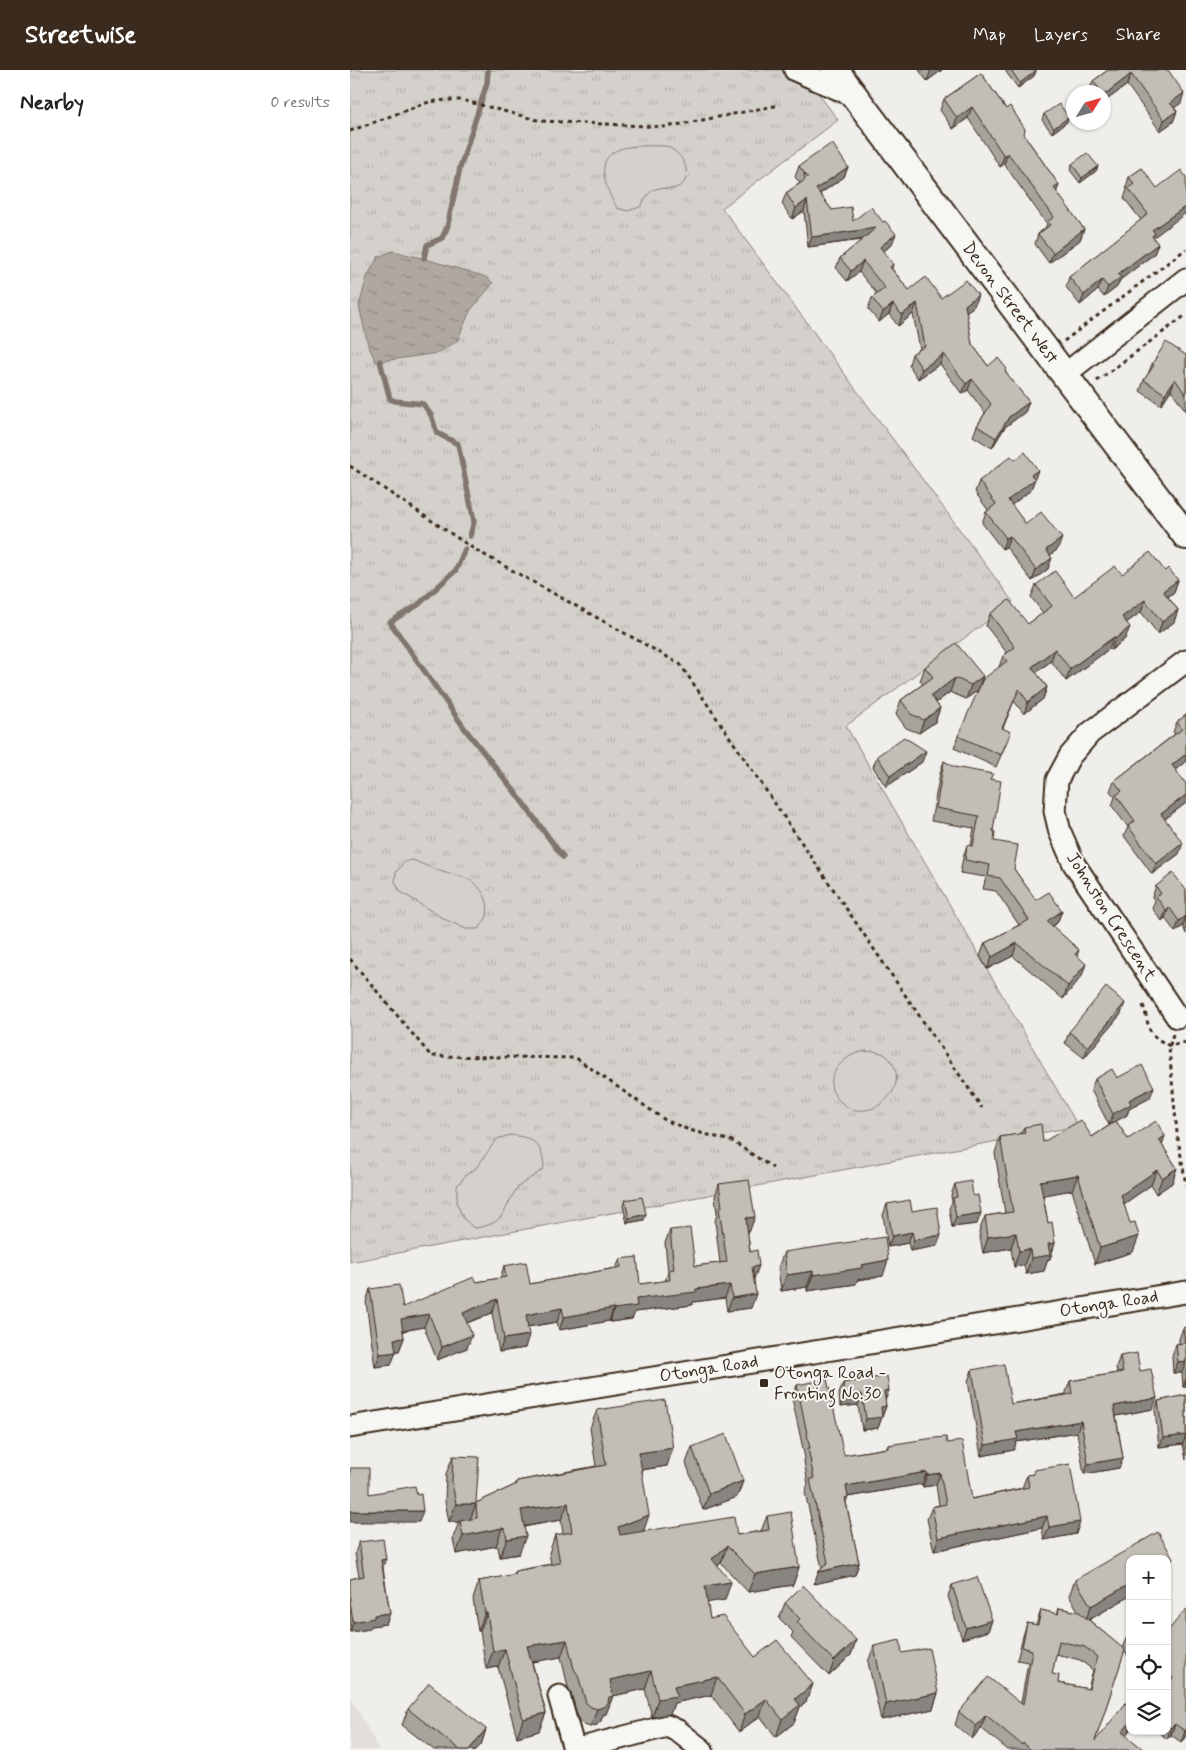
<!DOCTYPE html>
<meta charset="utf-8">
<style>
:root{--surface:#fff;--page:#f6f6f6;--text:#202124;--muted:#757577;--line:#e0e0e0;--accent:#3b2a1e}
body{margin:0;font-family:Mynerve,sans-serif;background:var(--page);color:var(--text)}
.controls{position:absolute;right:15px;bottom:15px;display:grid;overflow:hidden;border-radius:10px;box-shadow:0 1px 4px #0004}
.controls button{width:45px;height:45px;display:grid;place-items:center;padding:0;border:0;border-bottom:1px solid var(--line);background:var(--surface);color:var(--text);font:25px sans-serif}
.compass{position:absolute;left:716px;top:15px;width:45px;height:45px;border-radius:50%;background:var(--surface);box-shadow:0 1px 4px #0004;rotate:53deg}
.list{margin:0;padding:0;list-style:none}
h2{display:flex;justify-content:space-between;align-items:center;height:65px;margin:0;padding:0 20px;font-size:21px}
h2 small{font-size:16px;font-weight:400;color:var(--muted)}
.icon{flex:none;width:28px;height:28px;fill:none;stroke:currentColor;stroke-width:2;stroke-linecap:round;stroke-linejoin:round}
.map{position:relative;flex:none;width:836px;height:1680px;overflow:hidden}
header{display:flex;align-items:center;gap:30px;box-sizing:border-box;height:70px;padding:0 25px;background:var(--accent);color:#fff}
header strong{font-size:24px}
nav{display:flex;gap:28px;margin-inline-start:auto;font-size:18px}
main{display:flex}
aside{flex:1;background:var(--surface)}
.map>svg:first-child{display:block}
.built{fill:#e2dfdb}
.grass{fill:url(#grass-tufts);stroke:#887e75}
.pitch{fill:#d4d1cc;stroke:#887e75}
.water{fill:url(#water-ripples);stroke:#81766d}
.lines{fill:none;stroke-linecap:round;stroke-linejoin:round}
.stream{stroke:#81766d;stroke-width:5.5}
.minor-casing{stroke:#3b2a1e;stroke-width:25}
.major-casing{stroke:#3b2a1e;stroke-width:30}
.path{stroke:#3b2a1e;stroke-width:3;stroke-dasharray:4 4;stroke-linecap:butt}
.minor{stroke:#f6f6f2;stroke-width:21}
.major{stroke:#f6f6f2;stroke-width:26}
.wall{fill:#a7a39d;stroke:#3b2a1e;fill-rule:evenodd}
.shaded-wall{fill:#888480;stroke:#3b2a1e}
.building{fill:#c2bdb7;stroke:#3b2a1e;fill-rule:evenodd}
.poi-dot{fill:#3b2a1e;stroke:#f6f6f2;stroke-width:2}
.labels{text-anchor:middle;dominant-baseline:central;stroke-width:4;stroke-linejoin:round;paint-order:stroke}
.street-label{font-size:18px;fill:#3b2a1e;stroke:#f6f6f2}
.poi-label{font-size:18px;fill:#3b2a1e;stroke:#f6f6f2;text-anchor:start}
</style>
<header>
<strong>Streetwise</strong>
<nav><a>Map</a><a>Layers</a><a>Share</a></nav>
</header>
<main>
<aside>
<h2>Nearby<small>0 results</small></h2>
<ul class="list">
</ul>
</aside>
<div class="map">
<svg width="836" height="1680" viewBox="0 0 836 1680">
<defs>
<pattern id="grass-tufts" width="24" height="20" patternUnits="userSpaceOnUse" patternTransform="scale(1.25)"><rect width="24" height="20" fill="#d4d1cc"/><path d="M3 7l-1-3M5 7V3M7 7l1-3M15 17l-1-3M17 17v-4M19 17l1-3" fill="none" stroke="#b7b4af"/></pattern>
<pattern id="water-ripples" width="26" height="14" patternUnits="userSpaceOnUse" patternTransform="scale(1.25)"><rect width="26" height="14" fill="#afa8a1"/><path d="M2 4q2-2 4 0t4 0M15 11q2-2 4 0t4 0" fill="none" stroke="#908983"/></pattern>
</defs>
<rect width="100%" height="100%" fill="#efeeea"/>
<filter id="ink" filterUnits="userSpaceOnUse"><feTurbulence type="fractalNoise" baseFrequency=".02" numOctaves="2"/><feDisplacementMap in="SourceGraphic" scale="10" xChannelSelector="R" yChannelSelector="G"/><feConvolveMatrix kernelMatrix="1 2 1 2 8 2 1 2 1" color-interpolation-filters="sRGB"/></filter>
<g filter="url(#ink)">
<path class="built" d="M1,1627l28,53h-29v-52z"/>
<path class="grass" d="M0,0h451l37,50 -116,88 291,394 -167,124 232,400 -728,136z"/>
<g class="pitch">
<path d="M317,76c3,2 7,4 10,7 10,9 16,30 -2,35 -6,2 -14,-1 -20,1 -7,3 -11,12 -15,18l-12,4 -11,-3c-13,-22 -26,-55 11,-61 13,-2 26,-1 39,-1z"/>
<path d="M63,790c11,5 22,10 33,13 7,2 14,2 20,5 21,10 30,35 12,51h-12l-22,-10 -43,-27 -6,-10 1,-10 8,-10z"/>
<path d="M523,981c4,1 8,2 11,3 5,3 8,8 10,12 13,30 -30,59 -53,36 -3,-3 -7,-7 -9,-12 -5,-17 14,-36 30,-38 3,-1 8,0 11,-1z"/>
<path d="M160,1065c23,2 33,9 34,33 -6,6 -22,15 -26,19 -16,22 -10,37 -44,41l-10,-9 -7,-15v-18l10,-12 9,-6 21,-29z"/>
</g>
<path class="water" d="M43,181l36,9 57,17 7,6 -23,28 -13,30 -19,12 -62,9 -8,-17 -9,-39 8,-29 11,-20z"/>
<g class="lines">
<g class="stream">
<path d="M74,188l3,-13 15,-7 5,-10 13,-60 27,-85 1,-13"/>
<path d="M30,291l10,38 5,2 28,3 8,11 6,18 21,11 16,77 -4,15"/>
<path d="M115,479l-9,21 -38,35 -28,17 75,107 50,63 48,65"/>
</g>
<g class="minor-casing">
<g id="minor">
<path d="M445,0l59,26"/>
<path d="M714,305l122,-96"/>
<path d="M827,947l-103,-153 -14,-32 -5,-21 2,-31 13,-24 20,-23 96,-72"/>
<path d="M0,1357l836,-135"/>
<path d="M209,1626l15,53"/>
<path d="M224,1680l93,-24 11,5 24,19"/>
</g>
</g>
<g class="major-casing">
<path id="major" d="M485,0l351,466"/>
</g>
<g class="path">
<path d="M0,61l79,-29 17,-2h16l79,21 125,6 114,-22"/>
<path d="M714,271l122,-92"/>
<path d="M747,311l89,-66"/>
<path d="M0,396l124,83 206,115 302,444"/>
<path d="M0,889l81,97 145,2 89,62 24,10 43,11 41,27"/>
<path d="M793,935c8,24 1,28 27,41l16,-4"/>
<path d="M823,964l-4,14 8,85 9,52"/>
</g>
<use href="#minor" class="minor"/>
<use href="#major" class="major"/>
</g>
<g class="wall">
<path d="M569,0h23l-15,11z"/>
<path d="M657,0h29v1l-2,5 -16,12 -12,-16z"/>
<path d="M758,0h60l13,33 -7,5 3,3 -4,11 -13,9 -33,-46 -23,17v-10h-14l-1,-1 4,-10z"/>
<path d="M631,3l78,112 -3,7 28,37 -4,11 -31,23 -14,-19 3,-10 7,-6 2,-4 -43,-60 -4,3 -32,-49 -15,11 -13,-19 4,-11z"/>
<path d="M694,44l23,8 -15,11 -10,-13z"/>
<path d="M722,94l26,2 -2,5 -16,12 -10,-13z"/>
<path d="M449,96l49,1 -4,10 -24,17 12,16 21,11 39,23 -9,8 10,12 -1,5 17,21 65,16 -8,6 6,32 16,22 18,7 23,29 -4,10 -20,15 -13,21 -19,-12 4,-10 8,-13 -17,-23 -6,4 -22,-30 -22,15 -9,-14 3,-11 8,-5 -7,-35 -15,12 -9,-12 -10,8 -11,-13 4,-11 5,-4 -18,-22 -12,9 -11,-13 4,-10 22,-18 -54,7 -4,-36 -12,8 -10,-15 4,-11 14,-10 -5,-6z"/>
<path d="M792,98l11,70 5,6 -4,10 -34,26 -3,7 -13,10 -6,-7 -18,15 -14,-18 3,-10 72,-57 -17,-22 3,-8 -1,-3 3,-10z"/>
<path d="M836,285v56l-15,-21 -10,15 -21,-14 4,-11 4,-6 4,-10z"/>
<path d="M665,390l19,19 -3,11 -20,15 15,19 32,25 -8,6 -2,14 -16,12 -26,-34 -4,2 -20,-26 4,-11 2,-2 -13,-18 4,-11z"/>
<path d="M815,501l13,9 -4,12 -6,5 10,13 -4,12 -16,12 -17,-22 -15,11 -1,16 -14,11 -2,-1 -43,32 -15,-20 -15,12 11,14 -4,12 -19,15 -10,-13 -11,27 3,16 -10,23 -42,-19 4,-12 41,-69 4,-11 4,-3 -21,-27 4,-12 38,10 15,-11 -12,-16 5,-12 38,12 48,-23z"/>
<path d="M575,597l58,9 -5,14 -12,9 -16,-7 -14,11 4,5 -5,14 -16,11 -13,-5 -10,-14 5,-14 22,-16 -3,-3z"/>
<path d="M836,645v46l-11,9 11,14v19l-21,16 14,35 -27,20 -28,-38 4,-9 -16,-21 3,-9 -5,-6 4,-10 61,-47 -2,-2 4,-10z"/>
<path d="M527,686l45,6 -36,25 -13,-20z"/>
<path d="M594,691l10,6 37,12 2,52 1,10 20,28 22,31 26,11 -5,12 -4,4 26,23 -2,6 5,20 -19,23 -50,-43 -26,13 -7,-13 5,-13 34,-18 -23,-34 -13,-2 3,-12 -26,-4 3,-15 4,-13 4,1 3,-18 -43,-7 9,-48z"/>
<path d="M806,816l30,4v44l-3,-8 -8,6 -10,-14 -3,3 -10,-13 3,-7 -3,-4z"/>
<path d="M771,944l-37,44 -19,-15 4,-11z"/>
<path d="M767,1008l33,20 -21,11 -2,6 -11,6 12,18 34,6 15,23 -5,15 -16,11 -5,-9 -27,19 9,48 -38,12 -23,-74 -29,5 5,28 7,20 -5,16h-2l-4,12 -18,3 -2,-9 -10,2 -3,-19 -28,5 -4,-21 6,-16 20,-3 -10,-60 5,-16 21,-3 3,-7 19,15 49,-5 22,-15 -5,3 -18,-35 4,-11z"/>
<path d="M369,1114l31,46h-3l7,49 -3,29 -24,3 -2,-13 -32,4 -1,3 -57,7 -3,7 -22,3 -1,-1 -50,9 -2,-8 -29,5 -3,21 -26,4 -7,-39 -25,10v25l-30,12 -13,-33 -21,4 1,7 -5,13h-4l-4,14 -16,2 -9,-65 4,-13 33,18 74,-25 23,-4 4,-12 26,18 86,-16 4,-9 20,25 25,-3 3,-9 -3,-29 5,-13 25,36 25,-3 -5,-42 2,-7 -2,-17z"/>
<path d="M605,1114l22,40 -25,3 -3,-18 3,-7 -1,-7z"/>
<path d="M275,1130l19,20 -17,3 -4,-17z"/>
<path d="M537,1134l25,7 25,35 -27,5 -2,-8 -20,4 -5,-32z"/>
<path d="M434,1182l99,24 -26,4 -1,4 -49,7v-4l-26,4 -3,-23z"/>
<path d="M836,1257v60h-3l-1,-14h-9l-1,-17 4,-12h3v-5l4,-11z"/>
<path d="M770,1286l20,15 13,38 -37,7 7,42 -4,10 -35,6 -7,-42 -61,10 -2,8 -33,6 -13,-75 4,-11 39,34 55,-10v-2l4,-11 47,-8 -1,-6z"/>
<path d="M493,1313l46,7 -4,11 1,5 -8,22 -16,2 -4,-25 -18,2 -1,-13z"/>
<path d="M447,1315l47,70 43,-7 1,-3 59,-2 25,56 50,-11 5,-13 6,-1 1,-4 42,64 -32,6 -2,-12 -108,23 -7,-32 5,-12 7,-2 -3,-20 -13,2 -1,-3 -74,13 -2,5 13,61 -4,12 -41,9 8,-16 -17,-76 3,-8 -4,-23 1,-3 -13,-60z"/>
<path d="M836,1325v65l-3,-16 -24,3 -4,-37 3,-9z"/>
<path d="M247,1340l70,56 -25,4 2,61 93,4 24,-4 6,-15 32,51 -6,18 -45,7 -27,-29 -3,3 7,34 -18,2 3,17 45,38 58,27 -7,18 -6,5 -6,16 -18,14 -16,-21 -21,16 -28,-37 -37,8 -4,11 -18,3 -7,-28 -32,7 -7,18 -3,1 -2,6 -4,4 -7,2 -6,-2 -5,-4 -8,-28 -3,-6 -7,-30 -29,5 14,51 -7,18 -22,6 -19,-70 -12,2 -6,-38h-2l-5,-32 6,-18 34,-6 2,-4 36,-7 -2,-11 6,-18 8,-1 -2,-14 -37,7 -5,27 -19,3 -2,-10 -2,-1 -40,8 -3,-16 6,-16h-10l-4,-21 1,-27 7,-18 23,47 39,-18 2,-4 79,-15 -6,-38z"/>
<path d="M342,1377l51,34 -6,16 -34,13 -17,-47z"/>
<path d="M9,1472l24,26 7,45 -4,11 -15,2 -1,3 -20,3v-53l9,-2 -4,-24z"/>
<path d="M817,1504l-78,46 33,28 4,-9 4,-5v23l-6,-5 -29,89 30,-6 19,15h-136l-27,-22 -9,11 -17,-14 4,-13 62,-9 7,-41 -11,-2 6,-24 4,-13 9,2 5,-15 16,4 2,-6 20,4 -10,-16 6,-16zM706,1584l24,6 13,10 -5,19 -30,-6 -6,-9z"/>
<path d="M602,1515l40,35 -4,11 -26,8 -14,-43z"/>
<path d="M435,1533l71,37 -5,15 -22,21 -38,-39 2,-5 -14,-14z"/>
<path d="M817,1562l19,104 -5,6 -10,-7 -4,4 -10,-8h10z"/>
<path d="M524,1576l28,7 36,40 -5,16 -52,11 -13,-58z"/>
<path d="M58,1639l78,20 -5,16 -5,5h-42l-32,-25z"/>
</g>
<g class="shaded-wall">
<path d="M581,0h11l-15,11z"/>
<path d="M686,1l-2,5 -16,12 2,-5z"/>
<path d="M781,4l-4,11 -23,17v-7z"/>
<path d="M834,23l-3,10 -14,10 3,-10z"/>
<path d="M622,37l-4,11 -15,11 4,-11z"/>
<path d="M827,41l-4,11 -13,9 4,-11z"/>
<path d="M719,47l-2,5 -15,11 2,-5z"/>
<path d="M658,83l-4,11 -4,3 4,-11z"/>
<path d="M748,96l-2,5 -16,12 2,-5z"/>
<path d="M498,97l-4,10 -32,22 4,-10z"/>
<path d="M709,115l-4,11 -1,-8z"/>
<path d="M457,130l-3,11 -12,8 4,-11z"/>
<path d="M836,136v7l-32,24 -3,7 1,-14z"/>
<path d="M526,158l-3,10 -65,9 4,-10z"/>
<path d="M734,159l-4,11 -31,23 4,-10z"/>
<path d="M546,164l-4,10 -16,14 4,-11z"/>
<path d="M808,174l-4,10 -34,26 -3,7 -13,10 4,-10 10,-13z"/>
<path d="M513,191l-4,11 -12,9 4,-10z"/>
<path d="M752,210l-4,10 -18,15 4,-10z"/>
<path d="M628,225l-4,11 -13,10 4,-11z"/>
<path d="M567,233l-4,11 -15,12 4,-11z"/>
<path d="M543,234l-4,10 -10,8 4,-10z"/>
<path d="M594,284l-4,10 -22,15 4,-10z"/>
<path d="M622,309l-4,11 -6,4 4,-10z"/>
<path d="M825,309l-4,11 -10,15 4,-11z"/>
<path d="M679,332l-4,10 -20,15 -13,21 4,-10 13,-21z"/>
<path d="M688,400l-7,20 -27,21 4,-11 23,-25z"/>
<path d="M660,466l-4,11 -4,2 4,-11z"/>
<path d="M712,468l-4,11 -15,12 3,-11z"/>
<path d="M702,488l-4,11 -16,12 4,-11z"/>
<path d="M828,510l-4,12 -15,11 4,-12z"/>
<path d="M795,530l-4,12 -23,17 4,-12z"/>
<path d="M828,540l-4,12 -16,12 4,-12z"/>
<path d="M780,557l-5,12 -14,11 4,-11z"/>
<path d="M764,567l-5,12 -43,32 4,-12z"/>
<path d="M705,579l-4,12 -24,18 5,-12z"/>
<path d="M633,606l-5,14 -12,9 5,-14z"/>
<path d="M605,608l-5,14 -24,18 5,-14z"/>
<path d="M697,617l-4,12 -19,15 4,-12z"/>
<path d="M590,638l-5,14 -16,11 5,-13z"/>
<path d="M576,681l-4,11 -36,25 4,-11z"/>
<path d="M836,684v7l-18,15 4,-11z"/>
<path d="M836,725v8l-28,21 3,-10z"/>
<path d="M833,773l-4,11 -27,20 4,-10z"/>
<path d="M819,837l-4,11 -3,3 4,-11z"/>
<path d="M712,841l-5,12 -15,11 5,-13z"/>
<path d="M836,846l-3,10 -8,6 4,-11z"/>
<path d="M667,873l-4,13 -26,13 5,-12z"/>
<path d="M736,894l-4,12 -19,23 5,-13z"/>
<path d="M775,933l-4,11 -37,44 4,-11z"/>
<path d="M804,1017l-4,11 -21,11 -2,6 -18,10 4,-11 16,-14z"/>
<path d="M815,1066l-5,15 -1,-11z"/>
<path d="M827,1098l-5,15 -16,11 6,-16z"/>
<path d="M807,1100l-6,15 -36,25 6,-15z"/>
<path d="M728,1105l-6,15 -37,7 5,-16z"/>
<path d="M631,1143l-4,11 -25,3 4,-10z"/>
<path d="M296,1144l-2,6 -17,3 2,-5z"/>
<path d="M405,1147l-5,13 -9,1 5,-13z"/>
<path d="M562,1162l-4,11 -20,4 4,-11z"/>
<path d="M666,1163l-5,15 -28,5 5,-16z"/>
<path d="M591,1165l-4,11 -27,5 4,-11z"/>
<path d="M789,1166l-6,16 -38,12 5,-16z"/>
<path d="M705,1173l-5,16h-2l-4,12 -18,3 5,-16 17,-14z"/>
<path d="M680,1179l-6,16 -10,2 5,-16z"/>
<path d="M538,1190l-5,16 -26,4 -1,4 -49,7 6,-16 48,-10z"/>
<path d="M409,1196l-5,13 -7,1 5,-13z"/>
<path d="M463,1201l-6,16 -26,4 6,-16z"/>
<path d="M380,1215l-5,13 -32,4 -1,3 -57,7 -3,7 -22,3 4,-13 22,-10 60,-10z"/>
<path d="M406,1224l-5,14 -24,3 5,-13z"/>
<path d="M147,1229l-5,14 -33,13 4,-13z"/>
<path d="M212,1238l-5,14 -36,6 5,-13z"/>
<path d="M264,1238l-5,13 -50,9 5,-13z"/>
<path d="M79,1244l-5,13 -28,5 5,-13z"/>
<path d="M122,1265l-5,13 -30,12 5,-13z"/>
<path d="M179,1265l-4,13 -26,4 5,-13z"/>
<path d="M54,1268l-5,13 -10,1 5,-13z"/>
<path d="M46,1282l-5,13 -16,2 5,-13z"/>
<path d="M836,1291l-4,12h-9l5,-11z"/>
<path d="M836,1309v8h-3z"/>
<path d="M539,1320l-4,11 -1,-10z"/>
<path d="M512,1324l-4,11 -18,2 4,-11z"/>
<path d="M807,1328l-4,11 -43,8 4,-11z"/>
<path d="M536,1336l-8,22 -16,2 4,-11 15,-12z"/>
<path d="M731,1351l-4,11 -61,10 -2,8 -33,6 4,-11 31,-13z"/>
<path d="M836,1365l-3,9 -24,3 4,-9z"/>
<path d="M323,1378l-6,18 -34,5 6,-18z"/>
<path d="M773,1388l-4,10 -35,6 4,-10z"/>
<path d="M577,1402l-5,12 -81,14 5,-12z"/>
<path d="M590,1403l-4,12 -13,2 4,-12z"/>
<path d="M393,1411l-6,16 -34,13 6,-16z"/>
<path d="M218,1433l-7,17 -46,8 6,-18z"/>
<path d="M106,1434h20l-7,18h-20z"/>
<path d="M0,1441h73l-4,11h-69z"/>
<path d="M299,1445l-6,18 -32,12 7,-18z"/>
<path d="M697,1446l-5,12 -108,23 4,-13z"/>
<path d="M730,1452l-4,12 -32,6 5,-13z"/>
<path d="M152,1458l-6,18 -40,8 7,-18z"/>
<path d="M176,1466l-7,18 -19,3 7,-18z"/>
<path d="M377,1476l-6,17 -15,13 6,-17z"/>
<path d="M823,1488l-6,16v-12z"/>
<path d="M36,1489l-4,11 -1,-10z"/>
<path d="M509,1493l-4,12 -41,9 4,-12z"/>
<path d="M449,1497l-6,18 -45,7 7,-18z"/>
<path d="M381,1512l-6,18 -27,4 7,-18z"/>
<path d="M780,1514v12l-45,26 6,-16z"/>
<path d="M40,1543l-4,11 -15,2 -1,3 -20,3 3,-10 21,-7z"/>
<path d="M135,1543h2l-7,18h-2z"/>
<path d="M642,1550l-4,11 -26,8 4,-11z"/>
<path d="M217,1570l-6,17 -40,7 6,-18z"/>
<path d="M506,1570l-5,15 -22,21 5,-15z"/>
<path d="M155,1579l-7,18 -12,2 7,-18z"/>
<path d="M301,1601l-6,18 -32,7 -7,18 -3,1 -2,6 -4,4 -7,2 7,-18 13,-29z"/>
<path d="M367,1607l-6,18 -37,8 -4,11 -18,3 6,-18 16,-13z"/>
<path d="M463,1614l-7,18 -6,5 -6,16 -18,14 6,-18 13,-20z"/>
<path d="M588,1623l-5,16 -52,11 5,-16z"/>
<path d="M416,1629l-6,17 -21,16 6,-18z"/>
<path d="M196,1643l-7,18 -22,6 6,-18z"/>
<path d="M636,1645l-5,13 -9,11 4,-13z"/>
<path d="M780,1653v7l-12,15 4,-13z"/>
<path d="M825,1654l-4,11 -4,4 4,-11z"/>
<path d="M136,1659l-5,16 -5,5h-7z"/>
<path d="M836,1660v6l-5,6 4,-11z"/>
</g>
<g class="building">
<path d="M661,0h25v1l-16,12z"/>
<path d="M758,0h60l16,23 -14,10 7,8 -13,9 -33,-46 -27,21v-3h-2l-9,-11z"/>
<path d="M631,3l25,36 4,-3 15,23 -1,6 35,50 -5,3 30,41 -31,24 -15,-19 12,-9 -3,-3 7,-5 -46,-64 -4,3 -32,-49 -15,11 -13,-19z"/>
<path d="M709,34l10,13 -15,11 -10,-14z"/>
<path d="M482,73l16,24 -32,22 16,21 19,-3 2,14 18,-14 12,15 2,-1 11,13 -16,13 13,17 -3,3 19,23 17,-13 15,21 25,-18 12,15 -13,10 7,39 16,22 10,-8 9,11 -2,2 24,31 -20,15 -13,21 -19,-12 14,-22 -19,-25 -6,5 -22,-30 -22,15 -10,-15 13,-8 -8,-43 -15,12 -9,-11 -10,8 -11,-14 13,-10 -22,-27 -12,10 -11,-13 36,-30 -64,9 -5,-37 -11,8 -10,-15 19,-13 -1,-7 4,5 -9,-12z"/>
<path d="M737,83l11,13 -16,12 -10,-14z"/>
<path d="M792,98l15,20 24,-18 5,7v29l-34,24 3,3 -3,3 6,8 -40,30 3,3 -13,10 -6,-7 -18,15 -15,-18 79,-63 -20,-26 6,-4 -5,-7z"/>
<path d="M816,272l20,13v40l-11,-16 -10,15 -21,-14 10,-15 -2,-1z"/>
<path d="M675,382l13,18 -7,5 4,4 -27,21 18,24 15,-12 21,26 -16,12 6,8 -16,12 -26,-34 -4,2 -20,-26 10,-8 -17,-23 32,-25 4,4z"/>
<path d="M800,482l15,19 3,-3 10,12 -15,11 15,19 -16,12 -17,-22 -23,17 8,10 -15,12 -1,-2 -44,32 -15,-20 -23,18 15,20 -19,15 -9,-13 -17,39 9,4 -10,23 -43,-19 25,-57 24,-18 -4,-5 12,-9 -25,-33 19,-14 19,24 24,-18 -16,-21 19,-14 19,26 41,-31 7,8z"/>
<path d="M606,573l27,33 -12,9 -16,-7 -24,18 9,12 -16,12 -13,-6 -10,-14 32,-23 -8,-10z"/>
<path d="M836,645v39l-14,11 14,19v11l-25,19 22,29 -27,21 -28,-38 7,-5 -19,-26 6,-4 -8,-10 68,-52 -5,-7z"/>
<path d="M554,667l22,14 -36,25 -13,-20z"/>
<path d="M594,691l10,6 39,7 -3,5 11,2 -8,50 2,1 -1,9 24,4 -4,24 22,31 13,-8 13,19 -15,10 32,29 -4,4 11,10 -18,22 -51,-43 -25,14 -7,-14 44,-23 -29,-42 -12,-2 2,-11 -25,-5 2,-15 6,1 6,-30 -43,-8z"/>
<path d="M823,803l13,17v26l-7,5 -10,-14 -3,3 -10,-13 5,-3 -5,-8z"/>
<path d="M756,917l19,16 -37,44 -19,-15z"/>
<path d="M792,995l12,22 -25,13 2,4 -18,10 -18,-35 17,-10 5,9z"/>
<path d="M731,1050l11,17 24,-16 12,18 28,-18 9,15 -6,4 18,28 -15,10 -5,-8 -36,25 9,28 5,-1 4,14 -39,12 -22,-73 -38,6 8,42 4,-1 3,21 -7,1 2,11 -19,3 -1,-9 -11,2 -3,-18 -28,4 -3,-21 28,-4 -13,-75 25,-4 -1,-6 17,-3 2,18z"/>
<path d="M399,1110l6,37 -9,1 4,34 7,-2 2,16 -7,1 4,27 -24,4 -2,-13 -34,4v3l-60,7 1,7 -23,3v-1l-50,9 -2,-9 -36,7 3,20 -25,4 -7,-40 -34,14 9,22 -30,12 -13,-33 -28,5 3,19 -10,1 2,13 -16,2 -10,-65 29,-4 4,22 71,-30 3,5 29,-5 -2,-11 22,-4 4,22 91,-17 -1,-8 17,-2 3,27 30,-4 -1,-10 5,-1 -4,-39 20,-2 5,38 32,-4 -8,-54 3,-1 -3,-23z"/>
<path d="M621,1111l2,15 5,-1 3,18 -25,4 -3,-19 4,-1 -2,-13z"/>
<path d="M292,1127l4,17 -17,4 -4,-18z"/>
<path d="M560,1130l2,11 25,-4 4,28 -27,5 -2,-8 -20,4 -5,-32z"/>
<path d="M535,1167l3,23 -27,5 1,3 -49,7v-4l-26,4 -3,-23z"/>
<path d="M836,1257v34l-8,1 -2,-18 9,-1 -2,-15z"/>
<path d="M787,1283l3,18 11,-2 6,29 -43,8 9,52 -35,6 -7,-43 -65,11 2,7 -33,6 -13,-75 32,-6 7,40 61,-10 -2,-13 53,-9 -3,-16z"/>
<path d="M537,1306l2,14 -5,1 2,15 -5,1 1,10 -16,2 -4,-25 -18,2 -1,-13z"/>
<path d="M477,1309l17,76 44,-7v-3l46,-7 12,-1 1,6 15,-2 10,58 57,-12 -2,-12 7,-1v-4l36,-6 10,58 -31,5 -2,-11 -109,22 -6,-31 14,-3 -6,-31 -13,2v-3l-81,14 2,11 -3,1 14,65 -41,9 10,-9 -18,-84h4l-6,-31h2l-13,-63z"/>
<path d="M836,1325v40l-23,3 -5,-37z"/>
<path d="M315,1330l8,48 -34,5 10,62 -31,12 2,8 114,-18 3,18 32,-5 -2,-14 24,-4 8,55 -44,7 -28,-28 -15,13 19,23 -26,4 5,33 13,-3 32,41 22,-17 36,44 -18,15 5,6 -18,14 -16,-20 -21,15 -28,-37 -43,9 3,10 -19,3 -7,-28 -41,9 3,16 -4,1 -1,6 -5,4 -6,2 -6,-2 -5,-4 -8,-28 -4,-6 -7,-29 -40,6 19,67 -23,6 -18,-70 -12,2 -6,-38h-2l-6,-32 37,-7 -1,-3 45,-8 -5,-28 17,-3 -4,-29 -47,7 5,26 -19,3 -2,-10 -3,-1 -39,8 -3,-15 17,-3 -1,-14h-20l-4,-21 1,-27 26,1 -3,46 41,-19v-3l89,-16 -9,-55z"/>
<path d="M376,1364l17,47 -34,13 -17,-47z"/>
<path d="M0,1398h19v26l46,-8 2,9 4,-1 2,17h-73z"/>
<path d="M808,1462l15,26 -6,4v-3h-37v25l-39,22 -16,-26z"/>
<path d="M33,1469l3,20 -5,1 9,53 -16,2v3l-21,4 -3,-21v-22l14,-3 -5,-34z"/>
<path d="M627,1507l15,43 -26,8 -14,-43z"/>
<path d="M453,1515l53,55 -22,21 -37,-39 3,-3 -15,-16z"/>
<path d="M709,1538l20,4 46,38 -30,91 35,-43v25l-8,9 22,18h-113l-8,-7 -1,2 -36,-30 -10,11 -17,-14 29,-35 35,28 9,-55 -10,-3 5,-24 11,2 3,-15 17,4zM709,1571l26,6 12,10 -8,32 -31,-6 1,-8 -7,-1z"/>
<path d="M836,1539v121l-1,1 -10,-7 -4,4 -4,-3v-40l6,-7 -6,-5v-41z"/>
<path d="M780,1564v8l-4,-3z"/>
<path d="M550,1570l2,13 27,-5 9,45 -52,11 -12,-58z"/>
<path d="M79,1613l57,46 -17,21h-9l-52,-41z"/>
</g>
</g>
<rect class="poi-dot" x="409" y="1308" width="10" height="10" rx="2.5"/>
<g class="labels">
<g class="street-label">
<text transform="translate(660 233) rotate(53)">Devon Street West</text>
<text transform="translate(761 847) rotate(57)">Johnston Crescent</text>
<text transform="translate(759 1234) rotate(-9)">Otonga Road</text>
<text transform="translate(359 1299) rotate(-9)">Otonga Road</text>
</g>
<g class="poi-label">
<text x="424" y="1303">Otonga Road -<tspan x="424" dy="21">Fronting No.30</tspan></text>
</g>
</g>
</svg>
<div class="controls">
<button>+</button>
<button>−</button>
<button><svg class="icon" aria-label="locate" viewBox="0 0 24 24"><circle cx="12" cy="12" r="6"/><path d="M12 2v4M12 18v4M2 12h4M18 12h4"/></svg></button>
<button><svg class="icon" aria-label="layers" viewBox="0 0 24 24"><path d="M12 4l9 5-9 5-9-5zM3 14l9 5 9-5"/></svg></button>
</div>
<svg class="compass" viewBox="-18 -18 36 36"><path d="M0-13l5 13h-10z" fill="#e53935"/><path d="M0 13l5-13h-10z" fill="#757577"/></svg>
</div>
</main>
